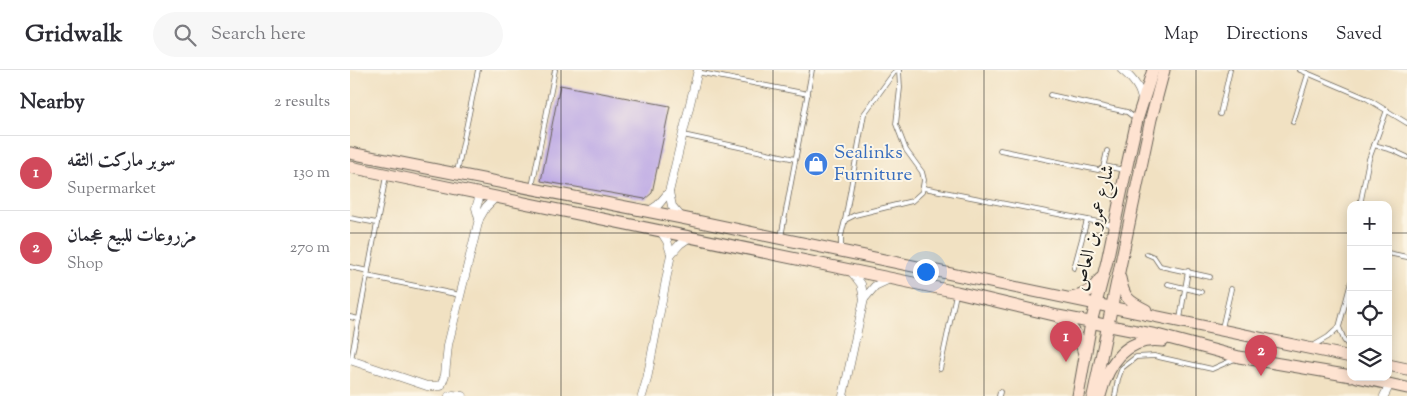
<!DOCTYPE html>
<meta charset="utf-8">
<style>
:root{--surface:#fff;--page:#f7f7f7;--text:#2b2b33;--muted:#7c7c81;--line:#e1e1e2;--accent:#d1495b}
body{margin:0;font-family:"Sorts Mill Goudy",Amiri,serif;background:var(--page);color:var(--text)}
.controls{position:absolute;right:15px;bottom:15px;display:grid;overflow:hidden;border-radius:10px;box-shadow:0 2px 12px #0003}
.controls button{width:45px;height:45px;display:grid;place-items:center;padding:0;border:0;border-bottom:1px solid var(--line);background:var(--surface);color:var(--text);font:25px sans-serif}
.you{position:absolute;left:575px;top:201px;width:18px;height:18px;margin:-12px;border:4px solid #fff;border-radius:50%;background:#1a73e8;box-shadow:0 0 0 8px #1a73e833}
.badge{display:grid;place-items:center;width:32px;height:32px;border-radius:50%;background:var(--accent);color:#fff;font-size:16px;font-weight:700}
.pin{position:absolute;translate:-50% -41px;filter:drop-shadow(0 1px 2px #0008)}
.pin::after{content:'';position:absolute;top:26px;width:18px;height:15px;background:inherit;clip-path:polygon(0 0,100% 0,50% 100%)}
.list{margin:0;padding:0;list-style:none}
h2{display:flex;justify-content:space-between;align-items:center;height:65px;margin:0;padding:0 20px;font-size:21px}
h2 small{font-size:16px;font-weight:400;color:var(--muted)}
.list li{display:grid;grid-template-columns:32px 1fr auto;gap:15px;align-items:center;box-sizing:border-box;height:75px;padding:0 20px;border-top:1px solid var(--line)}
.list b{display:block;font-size:19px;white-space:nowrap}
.list p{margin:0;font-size:16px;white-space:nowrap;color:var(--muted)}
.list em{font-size:16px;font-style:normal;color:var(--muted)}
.icon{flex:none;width:28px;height:28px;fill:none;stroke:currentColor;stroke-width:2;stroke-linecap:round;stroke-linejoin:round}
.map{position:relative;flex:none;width:1057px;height:326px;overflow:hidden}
header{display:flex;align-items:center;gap:30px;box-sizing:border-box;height:70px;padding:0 25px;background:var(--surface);border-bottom:1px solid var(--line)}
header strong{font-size:24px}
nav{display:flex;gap:28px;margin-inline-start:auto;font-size:18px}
.search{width:350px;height:45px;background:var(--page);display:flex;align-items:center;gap:12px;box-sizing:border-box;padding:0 18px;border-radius:28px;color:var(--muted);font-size:19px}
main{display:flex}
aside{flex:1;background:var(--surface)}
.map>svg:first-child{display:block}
.building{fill:#bba7e5}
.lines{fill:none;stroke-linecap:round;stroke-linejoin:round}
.service-casing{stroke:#676156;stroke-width:5.5}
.minor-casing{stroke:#676156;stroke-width:9}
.secondary-casing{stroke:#676156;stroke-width:13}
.service{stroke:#fff;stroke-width:4}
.minor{stroke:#fff;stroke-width:8}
.secondary{stroke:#fee3d1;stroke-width:11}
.grid{fill:none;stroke:#1c1c1c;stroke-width:1;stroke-opacity:0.55}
.labels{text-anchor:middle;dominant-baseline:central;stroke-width:4;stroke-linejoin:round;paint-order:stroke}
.shop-label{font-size:19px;fill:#366cbe;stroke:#fcf5e5;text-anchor:start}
.street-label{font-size:19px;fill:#1c1c1c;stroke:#fcf5e5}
</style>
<header>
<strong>Gridwalk</strong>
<div class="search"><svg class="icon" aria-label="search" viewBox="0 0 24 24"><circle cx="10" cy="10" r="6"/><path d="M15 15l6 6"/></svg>Search here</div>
<nav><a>Map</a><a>Directions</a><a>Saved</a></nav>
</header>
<main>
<aside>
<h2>Nearby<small>2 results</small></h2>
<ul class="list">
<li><span class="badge">1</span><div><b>سوبر ماركت الثقه</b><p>Supermarket</p></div><em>130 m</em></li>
<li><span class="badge">2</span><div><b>مزروعات للبيع عجمان</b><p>Shop</p></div><em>270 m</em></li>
</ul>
</aside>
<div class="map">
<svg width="1057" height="326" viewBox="0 0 1057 326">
<rect width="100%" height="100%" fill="#fcf5e5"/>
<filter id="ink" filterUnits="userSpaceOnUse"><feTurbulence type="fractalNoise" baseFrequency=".02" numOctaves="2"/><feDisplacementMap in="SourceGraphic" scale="10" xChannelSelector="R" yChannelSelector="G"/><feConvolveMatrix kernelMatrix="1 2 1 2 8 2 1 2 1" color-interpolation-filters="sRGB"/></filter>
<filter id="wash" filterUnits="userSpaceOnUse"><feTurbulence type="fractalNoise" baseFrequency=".0096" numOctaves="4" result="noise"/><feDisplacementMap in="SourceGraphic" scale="20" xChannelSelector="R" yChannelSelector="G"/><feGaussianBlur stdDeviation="1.12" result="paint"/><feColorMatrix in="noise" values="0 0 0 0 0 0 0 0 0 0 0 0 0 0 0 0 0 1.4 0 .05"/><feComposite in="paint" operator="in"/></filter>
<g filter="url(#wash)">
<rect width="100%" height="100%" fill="#f1e1c2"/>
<g id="blocks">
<path class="building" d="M210,15l110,21 -18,87 -7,6 -104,-18z"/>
</g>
</g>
<g filter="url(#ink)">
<use href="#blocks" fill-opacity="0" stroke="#676156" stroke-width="1"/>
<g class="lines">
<g class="service-casing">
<g id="service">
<path d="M950,0l66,28 41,25"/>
<path d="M347,2l111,22"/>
<path d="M700,25l77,17 9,7"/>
<path d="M870,44l10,-44"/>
<path d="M943,52l15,-48"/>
<path d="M333,65l112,24"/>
<path d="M1024,75l18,5 15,7"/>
<path d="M650,80l98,20 5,-2 4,-17"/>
<path d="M754,96l20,4"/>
<path d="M107,102l21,-102"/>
<path d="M182,117l23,-117"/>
<path d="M574,118l190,37"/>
<path d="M1010,135l9,-46 18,-49"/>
<path d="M0,148l27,5"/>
<path d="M495,150l19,-106 32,-44"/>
<path d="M431,167l31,-167"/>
<path d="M491,179v-13l4,-16 10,-5 57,-14 10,-9 2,-12 -2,-8 -16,-22 -10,-26 4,-36 -1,-18"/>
<path d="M1038,183l19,4"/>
<path d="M797,184l7,3 6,9 50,11"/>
<path d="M0,197l18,4"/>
<path d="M724,198l13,-48"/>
<path d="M17,206l93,19"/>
<path d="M818,214l33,8"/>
<path d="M0,247l9,2"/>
<path d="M830,249l8,-48"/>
<path d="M989,257l5,13 7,9"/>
<path d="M872,258l9,-39"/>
<path d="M961,277l17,-10 11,-10 12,-45"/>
<path d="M1,290l35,-184"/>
<path d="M590,299l16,-75"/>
<path d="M649,326l1,-4"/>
<path d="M765,326l3,-17 4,-11 14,-11 18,-1 58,13 23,-10"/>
</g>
</g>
<g class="minor-casing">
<g id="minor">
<path d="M772,0c10,8 19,18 20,31"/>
<path d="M319,122l3,14 10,12"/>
<path d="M299,141l9,-6 11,-13 29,-122"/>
<path d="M129,149l-3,-11 4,-13"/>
<path d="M310,160l7,11 4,13"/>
<path d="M514,229l11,-13 15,-7"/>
<path d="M0,290l77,26h14l4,-11 3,-30 31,-126 7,-12 9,-9"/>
<path d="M99,326l4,-1 9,1"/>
<path d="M292,326l5,-17 24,-125 9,-10 10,-7"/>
<path d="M493,326l21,-97 -3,-15 -10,-13"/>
<path d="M1034,326l4,-8 4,-4"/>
</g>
</g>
<g class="secondary-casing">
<g id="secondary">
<path d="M0,83l332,65 669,139"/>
<path d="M0,97l607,125 101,24 99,19 82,22 112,19"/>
<path d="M770,208c4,20 8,23 26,32"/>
<path d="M721,228c14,-3 22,-8 29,-19"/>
<path d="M709,247c14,10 21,20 25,37"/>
<path d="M1038,295l19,4"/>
<path d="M1007,307l50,11"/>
<path d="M728,326l13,-73 16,-62 19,-91 11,-50 16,-50"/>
<path d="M743,326l58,-277 13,-49"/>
<path d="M750,326c8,-32 25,-60 63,-55"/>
</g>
</g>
<use href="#service" class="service"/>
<use href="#minor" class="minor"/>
<use href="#secondary" class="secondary"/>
</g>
</g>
<path class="grid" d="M211,0v326M423,0v326M634,0v326M846,0v326M0,163h1001M1038,163h19"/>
<defs>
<g id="shop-disc" transform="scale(1.25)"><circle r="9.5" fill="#3f7fe0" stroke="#fcf5e5"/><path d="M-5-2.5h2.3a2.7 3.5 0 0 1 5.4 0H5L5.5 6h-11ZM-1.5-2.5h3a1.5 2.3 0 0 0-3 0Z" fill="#fff"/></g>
</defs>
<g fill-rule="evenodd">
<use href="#shop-disc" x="466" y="94"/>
</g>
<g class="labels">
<g class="shop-label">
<text x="484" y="83">Sealinks<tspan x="484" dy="22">Furniture</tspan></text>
</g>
<g class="street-label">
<text transform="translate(745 158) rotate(-77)">شارع عمرو بن العاص</text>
</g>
</g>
</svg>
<div class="controls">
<button>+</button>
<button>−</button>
<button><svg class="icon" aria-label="locate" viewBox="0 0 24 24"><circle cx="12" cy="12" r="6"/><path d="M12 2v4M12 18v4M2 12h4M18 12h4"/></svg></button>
<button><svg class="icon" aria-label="layers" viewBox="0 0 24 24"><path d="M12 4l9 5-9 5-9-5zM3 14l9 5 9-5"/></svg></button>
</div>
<div class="you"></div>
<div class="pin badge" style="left:716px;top:292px">1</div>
<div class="pin badge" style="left:911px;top:306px">2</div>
</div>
</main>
